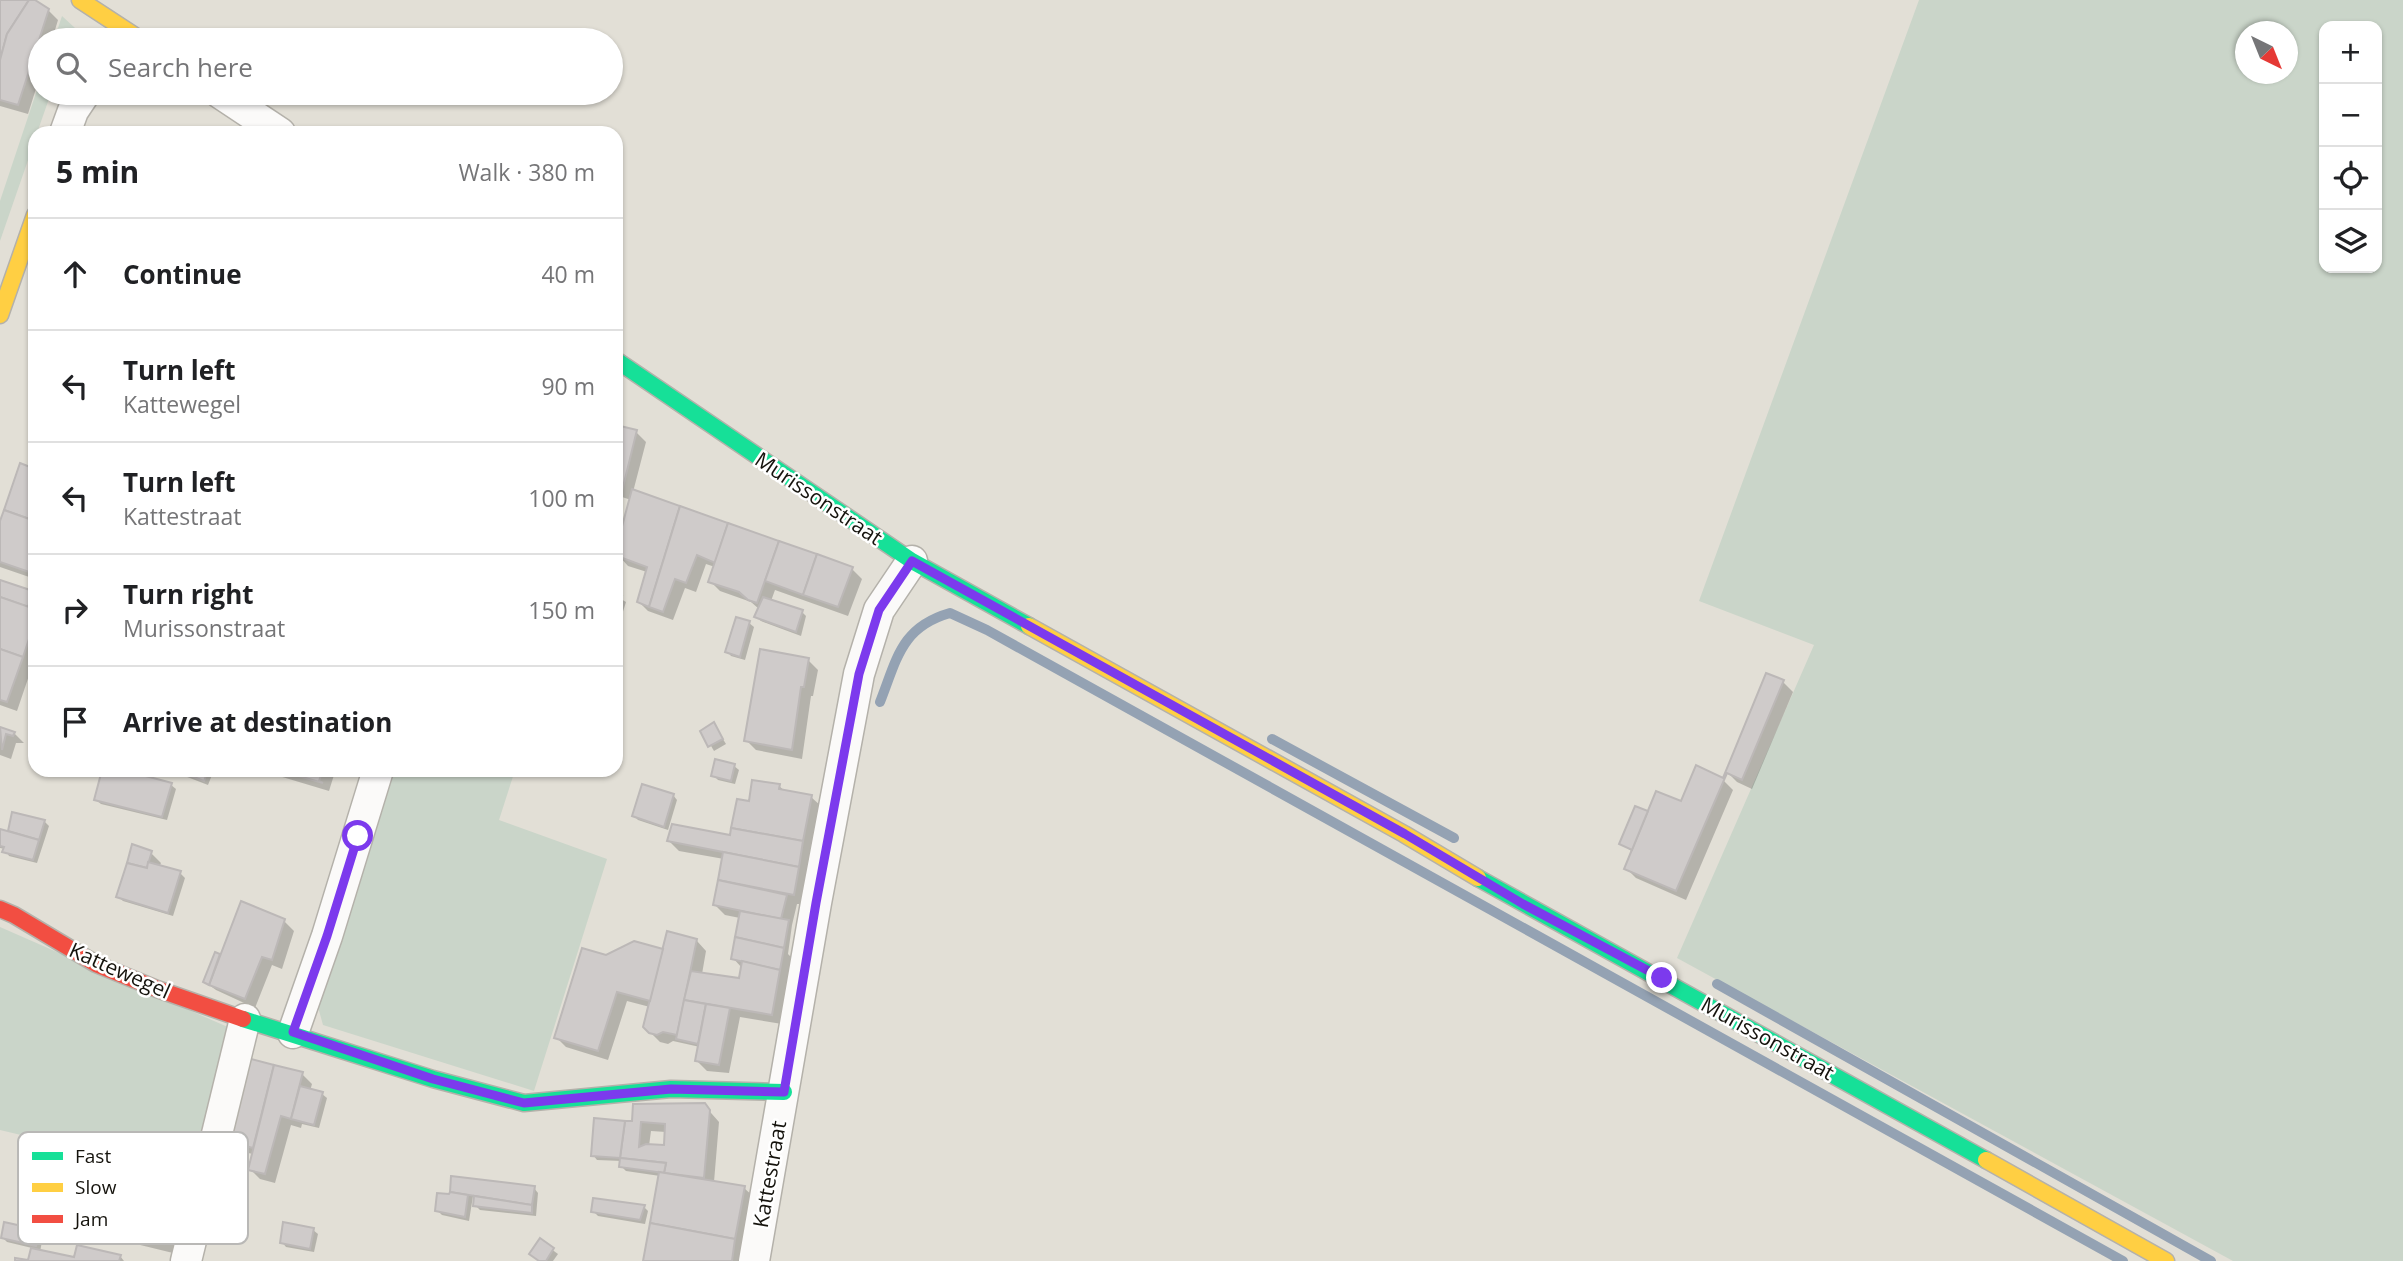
<!DOCTYPE html>
<meta charset="utf-8">
<style>
:root{--surface:#fff;--page:#f2f2f2;--text:#202124;--muted:#757577;--line:#e0e0e0}
body{margin:0;font-family:"Open Sans",sans-serif;background:var(--page);color:var(--text)}
.controls{position:absolute;right:21px;top:21px;display:grid;overflow:hidden;border-radius:14px;box-shadow:0 2px 5px #0004}
.controls button{width:63px;height:63px;display:grid;place-items:center;padding:0;border:0;border-bottom:2px solid var(--line);background:var(--surface);color:var(--text);font:35px sans-serif}
.compass{position:absolute;left:2235px;top:21px;width:63px;height:63px;border-radius:50%;background:var(--surface);box-shadow:0 2px 5px #0004;rotate:137deg}
.stop{position:absolute;width:21px;height:21px;margin:-16px;border:5px solid #7c3aed;border-radius:50%;background:#fff}
.stop.end{background:#7c3aed;border-color:#fff;box-shadow:0 2px 7px #0008}
.list{margin:0;padding:0;list-style:none}
h2{display:flex;justify-content:space-between;align-items:center;height:91px;margin:0;padding:0 28px;font-size:30px}
h2 small{font-size:23px;font-weight:400;color:var(--muted)}
.list li{display:grid;grid-template-columns:46px 1fr auto;gap:21px;align-items:center;box-sizing:border-box;height:112px;padding:0 28px;border-top:2px solid var(--line)}
.list b{display:block;font-size:26px;white-space:nowrap}
.list p{margin:0;font-size:23px;white-space:nowrap;color:var(--muted)}
.list em{font-size:23px;font-style:normal;color:var(--muted)}
.icon{flex:none;width:38px;height:38px;fill:none;stroke:currentColor;stroke-width:2;stroke-linecap:round;stroke-linejoin:round}
.map{position:relative;flex:none;width:2403px;height:1261px;overflow:hidden}
.search{position:absolute;background:var(--surface);box-shadow:0 2px 5px #0004;left:28px;top:28px;width:595px;height:77px;display:flex;align-items:center;gap:18px;box-sizing:border-box;padding:0 24px;border-radius:38px;color:var(--muted);font-size:26px}
.panel{position:absolute;background:var(--surface);box-shadow:0 2px 5px #0004;left:28px;top:126px;width:595px;height:651px;border-radius:21px}
.map>svg:first-child{display:block}
.green{fill:#cad5c9;fill-rule:evenodd}
.shadow{fill:#0003;fill-rule:evenodd}
.lines{fill:none;stroke-linecap:round;stroke-linejoin:round}
.stream{stroke:#94a2b3;stroke-width:10}
.building{fill:#cfcbca;stroke:#bcb8b7;stroke-width:2;fill-rule:evenodd}
.street-casing{stroke:#b4b1aa;stroke-width:33}
.fast-casing{stroke:#b4b1aa;stroke-width:19}
.slow-casing{stroke:#b4b1aa;stroke-width:19}
.jam-casing{stroke:#b4b1aa;stroke-width:19}
.street{stroke:#fbfaf9;stroke-width:30}
.fast{stroke:#16e098;stroke-width:16}
.slow{stroke:#ffcf43;stroke-width:16}
.jam{stroke:#f24e42;stroke-width:16}
.route{stroke:#7c3aed;stroke-width:9}
.labels{text-anchor:middle;dominant-baseline:central;stroke-width:5;stroke-linejoin:round;paint-order:stroke}
.street-label{font-size:21px;fill:#15130d;stroke:#fff}
.key{fill:#fff;stroke:#b9b8b6;stroke-width:2}
.key-label{font-size:19px;fill:#15130d}
</style>
<div class="map">
<svg width="2403" height="1261" viewBox="0 0 2403 1261">
<rect width="100%" height="100%" fill="#e2dfd6"/>
<g class="green">
<path d="M1919,0h484v1261h-170l-556,-303 137,-313 -115,-44zM2324,26h53v242h-53zM2246,32h42v42h-42z"/>
<path d="M62,16l13,12 5,12h-26z"/>
<path d="M40,81v12h11l-14,40h-2v7l-35,101v-40z"/>
<path d="M394,770h121l-16,50 108,39 -73,232 -211,-66 -5,-18z"/>
<path d="M0,927l230,101 -36,148 -194,-46z"/>
</g>
<g class="shadow">
<path d="M0,0h32l16,10 10,10 -6,20h-12v36l-12,38 -28,-8z"/>
<path d="M616,419l10,11 10,2 10,10 -13,50 219,77 10,10 -14,37 -73,-26 -4,11 31,11 4,4 -5,20 -40,-15 -5,-4 3,-8 -8,-7 -31,-11 -10,-10 5,-14 -9,-3 -10,28 -11,-4 -12,32 -25,-9 -10,-10 9,-29 -19,-6 -9,-10 12,-56 -15,-5z"/>
<path d="M35,470v109l-35,-12v-42z"/>
<path d="M0,582l35,14 -3,14 3,1v47l-18,53 -17,-6z"/>
<path d="M616,596l10,6 -10,32z"/>
<path d="M749,623l5,4 -9,33 -14,-4 -4,-5z"/>
<path d="M808,660l10,10 -5,26h-2l-9,63 -46,-9 -10,-10z"/>
<path d="M1767,675l16,7 10,10 -41,97 -15,-7 -10,-10z"/>
<path d="M714,725l12,19 -12,7 -11,-19z"/>
<path d="M0,729l14,4 10,10h-8l-5,16 -11,-4z"/>
<path d="M734,766l5,4 -4,14 -17,-4 -5,-5z"/>
<path d="M104,770h12l55,15 5,4 -9,31 -66,-16 -5,-4z"/>
<path d="M214,770l-6,15 -26,-10 -4,-4z"/>
<path d="M259,770h70l5,5 -5,16z"/>
<path d="M570,770h17l-1,4z"/>
<path d="M1723,780l10,10 -47,110 -50,-22 -10,-10 7,-16 -12,-8 27,-29 33,-12z"/>
<path d="M779,786l7,6 25,5 10,9 -18,98h-6l-5,21 -4,29 5,5 -11,65 -42,-7 -11,56 -22,-2 -10,-10 3,-14 -27,-6 -5,3 -8,-2 -10,-10v-25l-23,-6 -19,59 -42,-13 -10,-10 50,-80 58,-6 33,-10 9,10 -4,23 39,6 1,-12 -9,-10 7,-40 -15,-3 -10,-10 9,-46 -45,-8 -10,-10 63,-4 19,-34z"/>
<path d="M673,795l4,5 -9,30 -30,-10 -4,-4z"/>
<path d="M14,814l30,7 5,5 -12,37 -28,-7 -4,-7 -5,-1v-17l9,2z"/>
<path d="M151,853l10,10 -2,4 21,6 5,5 -12,38 -50,-15 -5,-5z"/>
<path d="M284,921l10,10 -12,38 -10,-4 -17,43 -39,-18 -11,-8 14,-26 2,2z"/>
<path d="M249,1060l53,14 10,10 -2,7 12,3 5,4 -8,30 -17,-4 -1,4 -10,-3 -16,58 -15,-4 -10,-10 3,-15 -15,-3 -10,-10z"/>
<path d="M704,1105l15,17 -5,60 30,6 10,9 -11,64h-98l15,-85 -34,-5 -5,-5 1,-5 -25,-1 -4,-5 41,-32zM651,1131l15,1 -1,15 -16,-1z"/>
<path d="M105,1173l71,15 10,10 -13,55 -41,-10 -10,-9 2,-9 -53,-11 -10,-10 2,-8 -14,-11h54z"/>
<path d="M453,1178l81,10 4,5 -2,23 -56,-6 -5,-5v-9h-2l-4,25 -27,-6 -5,-5 14,-14z"/>
<path d="M644,1207l4,4 -3,13 -47,-8 -5,-5z"/>
<path d="M46,1211l26,5 5,4 -4,20 -32,-6 2,2 -3,16 35,7 45,-3 4,5h-94l2,-13 -25,-6 -4,-4 3,-14 35,8z"/>
<path d="M313,1230l5,4 -4,18 -28,-5 -4,-5z"/>
<path d="M540,1241l18,13 -5,7h-13z"/>
</g>
<g class="lines">
<g class="stream">
<path d="M880,702c17,-43 21,-75 70,-89l37,17 1136,631"/>
<path d="M1272,739l182,99"/>
<path d="M1717,984l494,277"/>
</g>
</g>
<g class="building">
<path d="M0,0h29l-22,34 -7,26z"/>
<path d="M29,0h6l14,9 -31,96 -18,-5v-40l7,-26z"/>
<path d="M616,425l21,5 -15,61 -6,-2z"/>
<path d="M20,463l15,6v52l-31,-11z"/>
<path d="M632,489l48,17 -31,101 -12,-5 10,-35 -30,-11 5,-21 -2,-1z"/>
<path d="M680,506l48,17 -13,40 -18,-8 -11,28 -11,-4 -12,33 -14,-5z"/>
<path d="M4,510l31,11v53l-35,-12v-41z"/>
<path d="M728,523l51,18 -22,62 -9,-3 -9,-8 -31,-10z"/>
<path d="M779,541l38,13 -14,41 -38,-14z"/>
<path d="M817,554l36,13 -15,40 -35,-12z"/>
<path d="M0,580l33,11 -5,16 -28,-10z"/>
<path d="M616,594l6,2 -6,20z"/>
<path d="M0,597l35,12v12l-12,36 -23,-8z"/>
<path d="M763,597l40,13 -7,22 -42,-15z"/>
<path d="M736,617l14,4 -10,36 -15,-5z"/>
<path d="M0,649l23,8 -16,45 -7,-2z"/>
<path d="M760,649l49,9 -5,29h-3l-9,63 -48,-9z"/>
<path d="M1766,673l18,7 -42,100 -15,-7 -51,118 -52,-22 32,-78 25,10 15,-36 27,13z"/>
<path d="M714,722l9,17 -15,8 -8,-16z"/>
<path d="M0,727l15,5 -2,4 -7,-2 -4,16z"/>
<path d="M715,759l20,5 -4,17 -20,-5z"/>
<path d="M102,770h21l49,13 -10,34 -68,-17z"/>
<path d="M176,770h32l-4,11z"/>
<path d="M278,770h45l-4,11 4,2z"/>
<path d="M752,780l28,4 -1,5 33,6 -9,46 -72,-13 6,-29 12,2z"/>
<path d="M642,784l32,10 -10,33 -32,-11z"/>
<path d="M1635,806l13,5 -16,39 -13,-6z"/>
<path d="M12,812l33,8 -6,20 -31,-9z"/>
<path d="M672,824l58,11 1,-7 72,13 -4,26 -132,-26z"/>
<path d="M0,829l39,11 -6,20 -31,-8 2,-5 -4,-1z"/>
<path d="M132,844l20,7 -5,17 -20,-5z"/>
<path d="M723,852l76,15 -5,28 -76,-15z"/>
<path d="M148,862l33,9 -13,42 -52,-16 11,-34 20,5z"/>
<path d="M718,880l69,15 -6,24 -68,-14z"/>
<path d="M241,901l44,18 -13,41 -10,-3 -17,42 -36,-14z"/>
<path d="M740,911l49,9 -5,28 -49,-11z"/>
<path d="M667,931l30,8 -20,96 -14,-3 -6,3 -8,-2 -6,-6z"/>
<path d="M735,937l49,11 -4,22 -49,-11z"/>
<path d="M634,941l29,8 -13,52 -33,-9 -19,59 -44,-13 28,-90 24,7z"/>
<path d="M215,952l5,2 -11,31 -6,-3z"/>
<path d="M742,961l38,9 -8,45 -88,-15 7,-29 48,7z"/>
<path d="M684,1000l22,4 -8,40 -22,-5z"/>
<path d="M706,1004l24,4 -11,57 -24,-4z"/>
<path d="M247,1058l27,7 -21,83 -27,-7z"/>
<path d="M274,1065l29,7 -12,47 -10,-3 -16,58 -17,-4z"/>
<path d="M300,1086l23,6 -9,33 -23,-6z"/>
<path d="M705,1103l5,7 -6,68 -40,-5 2,-10 -46,-5 5,-37h7l1,-17zM641,1122l24,2 -1,21 -18,-1 -7,3z"/>
<path d="M594,1118l31,3 -5,37 -29,-2z"/>
<path d="M620,1158l46,5 -2,10 -45,-6z"/>
<path d="M659,1172l86,14 -10,53 -85,-16z"/>
<path d="M451,1176l84,10 -3,19 -82,-13z"/>
<path d="M62,1190l108,25 -6,29 -44,-10 4,-16 -65,-13z"/>
<path d="M450,1192l18,3 -3,22 -30,-6 2,-18 12,1z"/>
<path d="M474,1196l58,9v8l-59,-7z"/>
<path d="M593,1198l52,7 -5,15 -49,-8z"/>
<path d="M4,1222l36,8 -4,16 -35,-8z"/>
<path d="M283,1222l31,6 -4,21 -30,-6z"/>
<path d="M650,1223l85,16 -3,22h-89z"/>
<path d="M540,1238l14,10 -8,13h-7l-10,-7z"/>
<path d="M77,1245l44,10 -2,6h-104v-3l13,2 3,-12 43,9z"/>
</g>
<g class="lines">
<g class="street-casing">
<g id="street">
<path d="M220,93l60,40"/>
<path d="M65,133l8,-22 12,-18"/>
<path d="M293,1033l34,-97 51,-166"/>
<path d="M186,1261l59,-242"/>
<path d="M754,1261l62,-358 43,-229 20,-64 33,-49"/>
</g>
</g>
<g class="fast-casing">
<g id="fast">
<path d="M616,360l296,201 117,65"/>
<path d="M1478,878l508,282"/>
<path d="M243,1019l190,60 91,24 147,-14 113,3"/>
</g>
</g>
<g class="slow-casing">
<g id="slow">
<path d="M80,0l61,40"/>
<path d="M0,315l35,-100"/>
<path d="M1029,626l375,208 74,44"/>
<path d="M1986,1160l180,101"/>
</g>
</g>
<g class="jam-casing">
<path id="jam" d="M0,909l14,6 82,49 61,25 86,30"/>
</g>
<use href="#street" class="street"/>
<use href="#fast" class="fast"/>
<use href="#slow" class="slow"/>
<use href="#jam" class="jam"/>
</g>
<g class="lines">
<path class="route" d="M358,836l-31,100 -34,96 140,47 91,24 147,-14 113,3 32,-189 43,-229 20,-64 33,-49 493,273 118,70 139,74"/>
</g>
<g class="labels">
<g class="street-label">
<text transform="translate(819 498) rotate(34)">Murissonstraat</text>
<text transform="translate(120 970) rotate(24)">Kattewegel</text>
<text transform="translate(1768 1038) rotate(29)">Murissonstraat</text>
<text transform="translate(769 1174) rotate(-80)">Kattestraat</text>
</g>
</g>
<rect x="18" y="1132" width="230" height="112" rx="10" class="key"/>
<rect x="32" y="1152" width="31" height="8" fill="#16e098"/>
<rect x="32" y="1183" width="31" height="9" fill="#ffcf43"/>
<rect x="32" y="1215" width="31" height="8" fill="#f24e42"/>
<g class="key-label">
<text x="75" y="1163">Fast</text>
<text x="75" y="1194">Slow</text>
<text x="75" y="1226">Jam</text>
</g>
</svg>
<div class="controls">
<button>+</button>
<button>−</button>
<button><svg class="icon" aria-label="locate" viewBox="0 0 24 24"><circle cx="12" cy="12" r="6"/><path d="M12 2v4M12 18v4M2 12h4M18 12h4"/></svg></button>
<button><svg class="icon" aria-label="layers" viewBox="0 0 24 24"><path d="M12 4l9 5-9 5-9-5zM3 14l9 5 9-5"/></svg></button>
</div>
<svg class="compass" viewBox="-18 -18 36 36"><path d="M0-13l5 13h-10z" fill="#e53935"/><path d="M0 13l5-13h-10z" fill="#757577"/></svg>
<div class="stop" style="left:358px;top:836px"></div>
<div class="stop end" style="left:1662px;top:978px"></div>
<div class="search"><svg class="icon" aria-label="search" viewBox="0 0 24 24"><circle cx="10" cy="10" r="6"/><path d="M15 15l6 6"/></svg>Search here</div>
<section class="panel">
<h2>5 min<small>Walk · 380 m</small></h2>
<ul class="list">
<li><svg class="icon" aria-label="ahead" viewBox="0 0 24 24"><path d="M12 20V5M6 11l6-6 6 6"/></svg><div><b>Continue</b></div><em>40 m</em></li>
<li><svg class="icon" aria-label="left" viewBox="0 0 24 24"><path d="M17 20v-9H6M10 6l-5 5 5 5"/></svg><div><b>Turn left</b><p>Kattewegel</p></div><em>90 m</em></li>
<li><svg class="icon" aria-label="left" viewBox="0 0 24 24"><path d="M17 20v-9H6M10 6l-5 5 5 5"/></svg><div><b>Turn left</b><p>Kattestraat</p></div><em>100 m</em></li>
<li><svg class="icon" aria-label="right" viewBox="0 0 24 24"><path d="M7 20v-9h11M14 6l5 5-5 5"/></svg><div><b>Turn right</b><p>Murissonstraat</p></div><em>150 m</em></li>
<li><svg class="icon" aria-label="arrive" viewBox="0 0 24 24"><path d="M6 21V4h12l-3 4 3 4H6"/></svg><div><b>Arrive at destination</b></div></li>
</ul>
</section>
</div>
